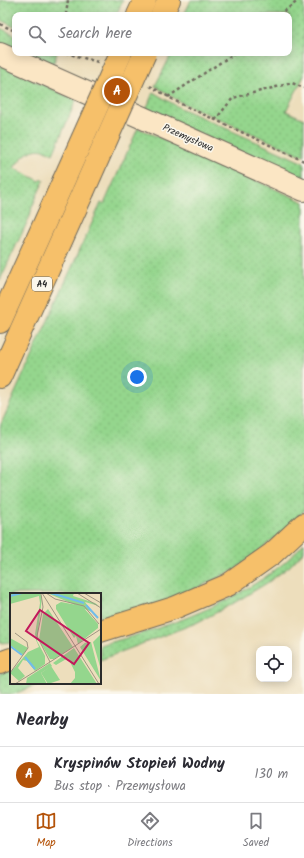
<!DOCTYPE html>
<meta charset="utf-8">
<style>
:root{--surface:#fff;--page:#f7f7f7;--text:#2b2b33;--muted:#7c7c81;--line:#e1e1e2;--accent:#b45309}
body{margin:0;font-family:Kalam,sans-serif;background:var(--page);color:var(--text)}
.controls{position:absolute;right:12px;bottom:12px;display:grid;overflow:hidden;border-radius:8px;box-shadow:0 2px 10px #0003}
.controls button{width:36px;height:36px;display:grid;place-items:center;padding:0;border:0;border-bottom:1px solid var(--line);background:var(--surface);color:var(--text);font:20px sans-serif}
.you{position:absolute;left:137px;top:377px;width:14px;height:14px;margin:-10px;border:3px solid #fff;border-radius:50%;background:#1a73e8;box-shadow:0 0 0 6px #1a73e833}
.badge{display:grid;place-items:center;width:26px;height:26px;border-radius:50%;background:var(--accent);color:#fff;font-size:13px;font-weight:700}
.pin{position:absolute;translate:-50% -50%;border:2px solid #fff;box-shadow:0 1px 4px #0006}
.list{margin:0;padding:0;list-style:none}
h2{display:flex;justify-content:space-between;align-items:center;height:52px;margin:0;padding:0 16px;font-size:17px}
h2 small{font-size:13px;font-weight:400;color:var(--muted)}
.list li{display:grid;grid-template-columns:26px 1fr auto;gap:12px;align-items:center;box-sizing:border-box;height:56px;padding:0 16px;border-top:1px solid var(--line)}
.list b{display:block;font-size:15px;white-space:nowrap}
.list p{margin:0;font-size:13px;white-space:nowrap;color:var(--muted)}
.list em{font-size:13px;font-style:normal;color:var(--muted)}
.icon{flex:none;width:22px;height:22px;fill:none;stroke:currentColor;stroke-width:2;stroke-linecap:round;stroke-linejoin:round}
.map{position:relative;flex:none;width:304px;height:694px;overflow:hidden}
.search{position:absolute;background:var(--surface);box-shadow:0 2px 10px #0003;left:12px;right:12px;top:12px;height:44px;display:flex;align-items:center;gap:10px;box-sizing:border-box;padding:0 14px;border-radius:8px;color:var(--muted);font-size:15px}
.sheet{height:108px;background:var(--surface)}
nav{display:flex;justify-content:space-around;align-items:center;box-sizing:border-box;height:56px;border-top:1px solid var(--line);background:var(--surface);font-size:11px;color:var(--muted)}
nav a{display:grid;justify-items:center;gap:2px}
nav .on{color:var(--accent)}
.map>svg:first-child{display:block}
.grass{fill:url(#grass-dots);stroke:#60805c}
.lines{fill:none;stroke-linecap:round;stroke-linejoin:round}
.secondary-casing{stroke:#6f6a5e;stroke-width:24}
.highway-casing{stroke:#6f6a5e;stroke-width:24}
.path{stroke:#6f6a5e;stroke-width:2.5;stroke-dasharray:3 3;stroke-linecap:butt}
.secondary{stroke:#fbe6c4;stroke-width:22}
.highway{stroke:#f6c06b;stroke-width:22}
.highway-bridge-casing{stroke:#6f6a5e;stroke-width:24;stroke-linecap:butt}
.highway-bridge{stroke:#f6c06b;stroke-width:22}
.labels{text-anchor:middle;dominant-baseline:central;stroke-width:3;stroke-linejoin:round;paint-order:stroke}
.shield{fill:#fbf7ec;stroke:#696865;stroke-width:1}
.shield-label{font-size:9px;font-weight:bold;fill:#2b2b2b}
.street-label{font-size:10px;fill:#2b2b2b;stroke:#fbf7ec}
.inset-river{fill:none;stroke:#71bcea;stroke-width:2}
.inset-road{fill:none;stroke:#9f9682;stroke-width:1}
.view{fill:#c2185b;fill-opacity:0.15;stroke:#c2185b;stroke-width:2}
.inset-edge{fill:none;stroke:#2b2b2b;stroke-width:2}
</style>
<div class="map">
<svg width="304" height="694" viewBox="0 0 304 694">
<defs>
<pattern id="grass-dots" width="8" height="8" patternUnits="userSpaceOnUse"><rect width="8" height="8" fill="#94d68d"/><path d="M2 2h.1M6 6h.1" fill="none" stroke="#80b87a" stroke-width="1.8" stroke-linecap="round"/></pattern>
</defs>
<rect width="100%" height="100%" fill="#fbf7ec"/>
<filter id="ink" filterUnits="userSpaceOnUse"><feTurbulence type="fractalNoise" baseFrequency=".025" numOctaves="2"/><feDisplacementMap in="SourceGraphic" scale="8" xChannelSelector="R" yChannelSelector="G"/><feConvolveMatrix kernelMatrix="1 2 1 2 8 2 1 2 1" color-interpolation-filters="sRGB"/></filter>
<filter id="wash" filterUnits="userSpaceOnUse"><feTurbulence type="fractalNoise" baseFrequency=".012" numOctaves="4" result="noise"/><feDisplacementMap in="SourceGraphic" scale="16" xChannelSelector="R" yChannelSelector="G"/><feGaussianBlur stdDeviation="0.9" result="paint"/><feColorMatrix in="noise" values="0 0 0 0 0 0 0 0 0 0 0 0 0 0 0 0 0 1.4 0 .05"/><feComposite in="paint" operator="in"/></filter>
<g filter="url(#wash)">
<rect width="100%" height="100%" fill="#eddebc"/>
<g class="grass">
<path d="M0,0h123l-7,15h-101v12l-15,-7z"/>
<path d="M191,0h113v76l-18,35 18,8v37l-122,-53 -27,-17 17,-33h117v-38h-105z"/>
<path d="M0,28l15,7v16l-15,-7z"/>
<path d="M19,53h38l-3,9 -12,1z"/>
<path d="M0,65l76,35 -23,54c-2,-1 -4,-2 -6,-3 -16,-6 -25,6 -33,17l26,13 2,-2 2,1 -12,27 -2,9 -30,64z"/>
<path d="M153,92l27,16 124,55v18l-158,-71z"/>
<path d="M138,128l166,74v309l-13,14 -55,44 -61,30 -75,22v-27h-89v48l-11,1v-217l101,-223 3,1z"/>
<path d="M304,543v8l-14,15 -23,17 -38,23 -33,17 -96,37v-15c19,-5 39,-10 58,-17 45,-15 89,-35 126,-65 7,-6 14,-13 20,-20z"/>
<path d="M11,669v14h31l-28,11h-14v-21z"/>
</g>
</g>
<g filter="url(#ink)">
<g class="lines">
<g class="secondary-casing">
<path id="secondary" d="M0,54l304,136"/>
</g>
<g class="highway-casing">
<g id="highway">
<path d="M138,15l7,-15"/>
<path d="M162,15l7,-15"/>
<path d="M0,322l63,-140"/>
<path d="M0,377l83,-185"/>
<path d="M100,631l74,-23 54,-23 44,-31 32,-30"/>
<path d="M0,663l11,-4"/>
</g>
</g>
<g class="path">
<path d="M66,15l2,-15"/>
<path d="M279,15l20,-15"/>
<path d="M0,24l15,7"/>
<path d="M66,53l32,9"/>
<path d="M150,86l31,18 123,57"/>
<path d="M168,97l67,-44"/>
<path d="M215,120l18,-22 59,-15 12,5"/>
</g>
<use href="#secondary" class="secondary"/>
<use href="#highway" class="highway"/>
<g class="highway-bridge-casing">
<g id="highway-bridge">
<path d="M63,182l58,-129"/>
<path d="M83,192l62,-139"/>
</g>
</g>
<use href="#highway-bridge" class="highway-bridge"/>
</g>
</g>
<g class="labels">
<rect class="shield" x="32" y="277" width="20" height="14" rx="3"/>
<g class="shield-label">
<text x="42" y="284">A4</text>
</g>
<g class="street-label">
<text transform="translate(188 138) rotate(24)">Przemysłowa</text>
</g>
</g>
<g transform="translate(10 593)">
<rect width="91" height="91" fill="#eddebc"/>
<path d="M0,0h30l2,4 -5,44 8,15v8l-10,7 -8,-10 -4,-1 -5,8 7,8 -6,5 -9,-8 18,-21 11,-5 -3,-7 -1,-6 5,-31 -1,-7 -29,8zM37,0h27l-1,3 22,7 4,3 -14,-4 13,18 -6,-8zM51,9l21,4 16,18v4l-20,16 -2,-8 -2,2 -18,-29v-4zM38,16l25,38 -19,12h-4l-11,-19 4,-26zM91,41v36l-8,-28zM82,44l-7,6 6,-1 10,39 -21,-34zM0,45l18,10 -5,7 -13,-10zM64,55l23,36h-27l5,-6v-6l-7,-14 -12,7 -3,-2 3,-2 -3,2zM40,70l2,3 -11,7 6,11h-21l1,-6z" fill="#94d68d"/>
<path d="M41,73l9,14 -12,4 -7,-11z" fill="#94d68d"/>
<path class="inset-river" d="M41,0l33,10M0,3l12,-3M76,12l12,13M0,53l12,9M15,64l10,12"/>
<path class="inset-road" d="M32,0l57,91M36,0l9,6 29,7 15,18M67,0l24,15M74,0l17,10M31,1l2,13 -6,29 13,26M40,69l51,-33M0,80l18,-25 -1,-6 -12,-9M5,91l35,-22"/>
<path class="view" d="M30,17l49,33 -15,21 -48,-33z"/>
<rect width="91" height="91" class="inset-edge"/>
</g>
</svg>
<div class="controls">
<button><svg class="icon" aria-label="locate" viewBox="0 0 24 24"><circle cx="12" cy="12" r="6"/><path d="M12 2v4M12 18v4M2 12h4M18 12h4"/></svg></button>
</div>
<div class="you"></div>
<div class="pin badge" style="left:117px;top:91px">A</div>
<div class="search"><svg class="icon" aria-label="search" viewBox="0 0 24 24"><circle cx="10" cy="10" r="6"/><path d="M15 15l6 6"/></svg>Search here</div>
</div>
<section class="sheet">
<h2>Nearby<small></small></h2>
<ul class="list">
<li><span class="badge">A</span><div><b>Kryspinów Stopień Wodny</b><p>Bus stop · Przemysłowa</p></div><em>130 m</em></li>
</ul>
</section>
<nav>
<a class="on"><svg class="icon" aria-label="map" viewBox="0 0 24 24"><path d="M3 6l6-2 6 2 6-2v14l-6 2-6-2-6 2zM9 4v14M15 6v14"/></svg>Map</a>
<a><svg class="icon" aria-label="directions" viewBox="0 0 24 24"><path d="M12 3l9 9-9 9-9-9zM9 14v-3h6M13 9l2 2-2 2"/></svg>Directions</a>
<a><svg class="icon" aria-label="saved" viewBox="0 0 24 24"><path d="M7 4h10v16l-5-4-5 4z"/></svg>Saved</a>
</nav>
